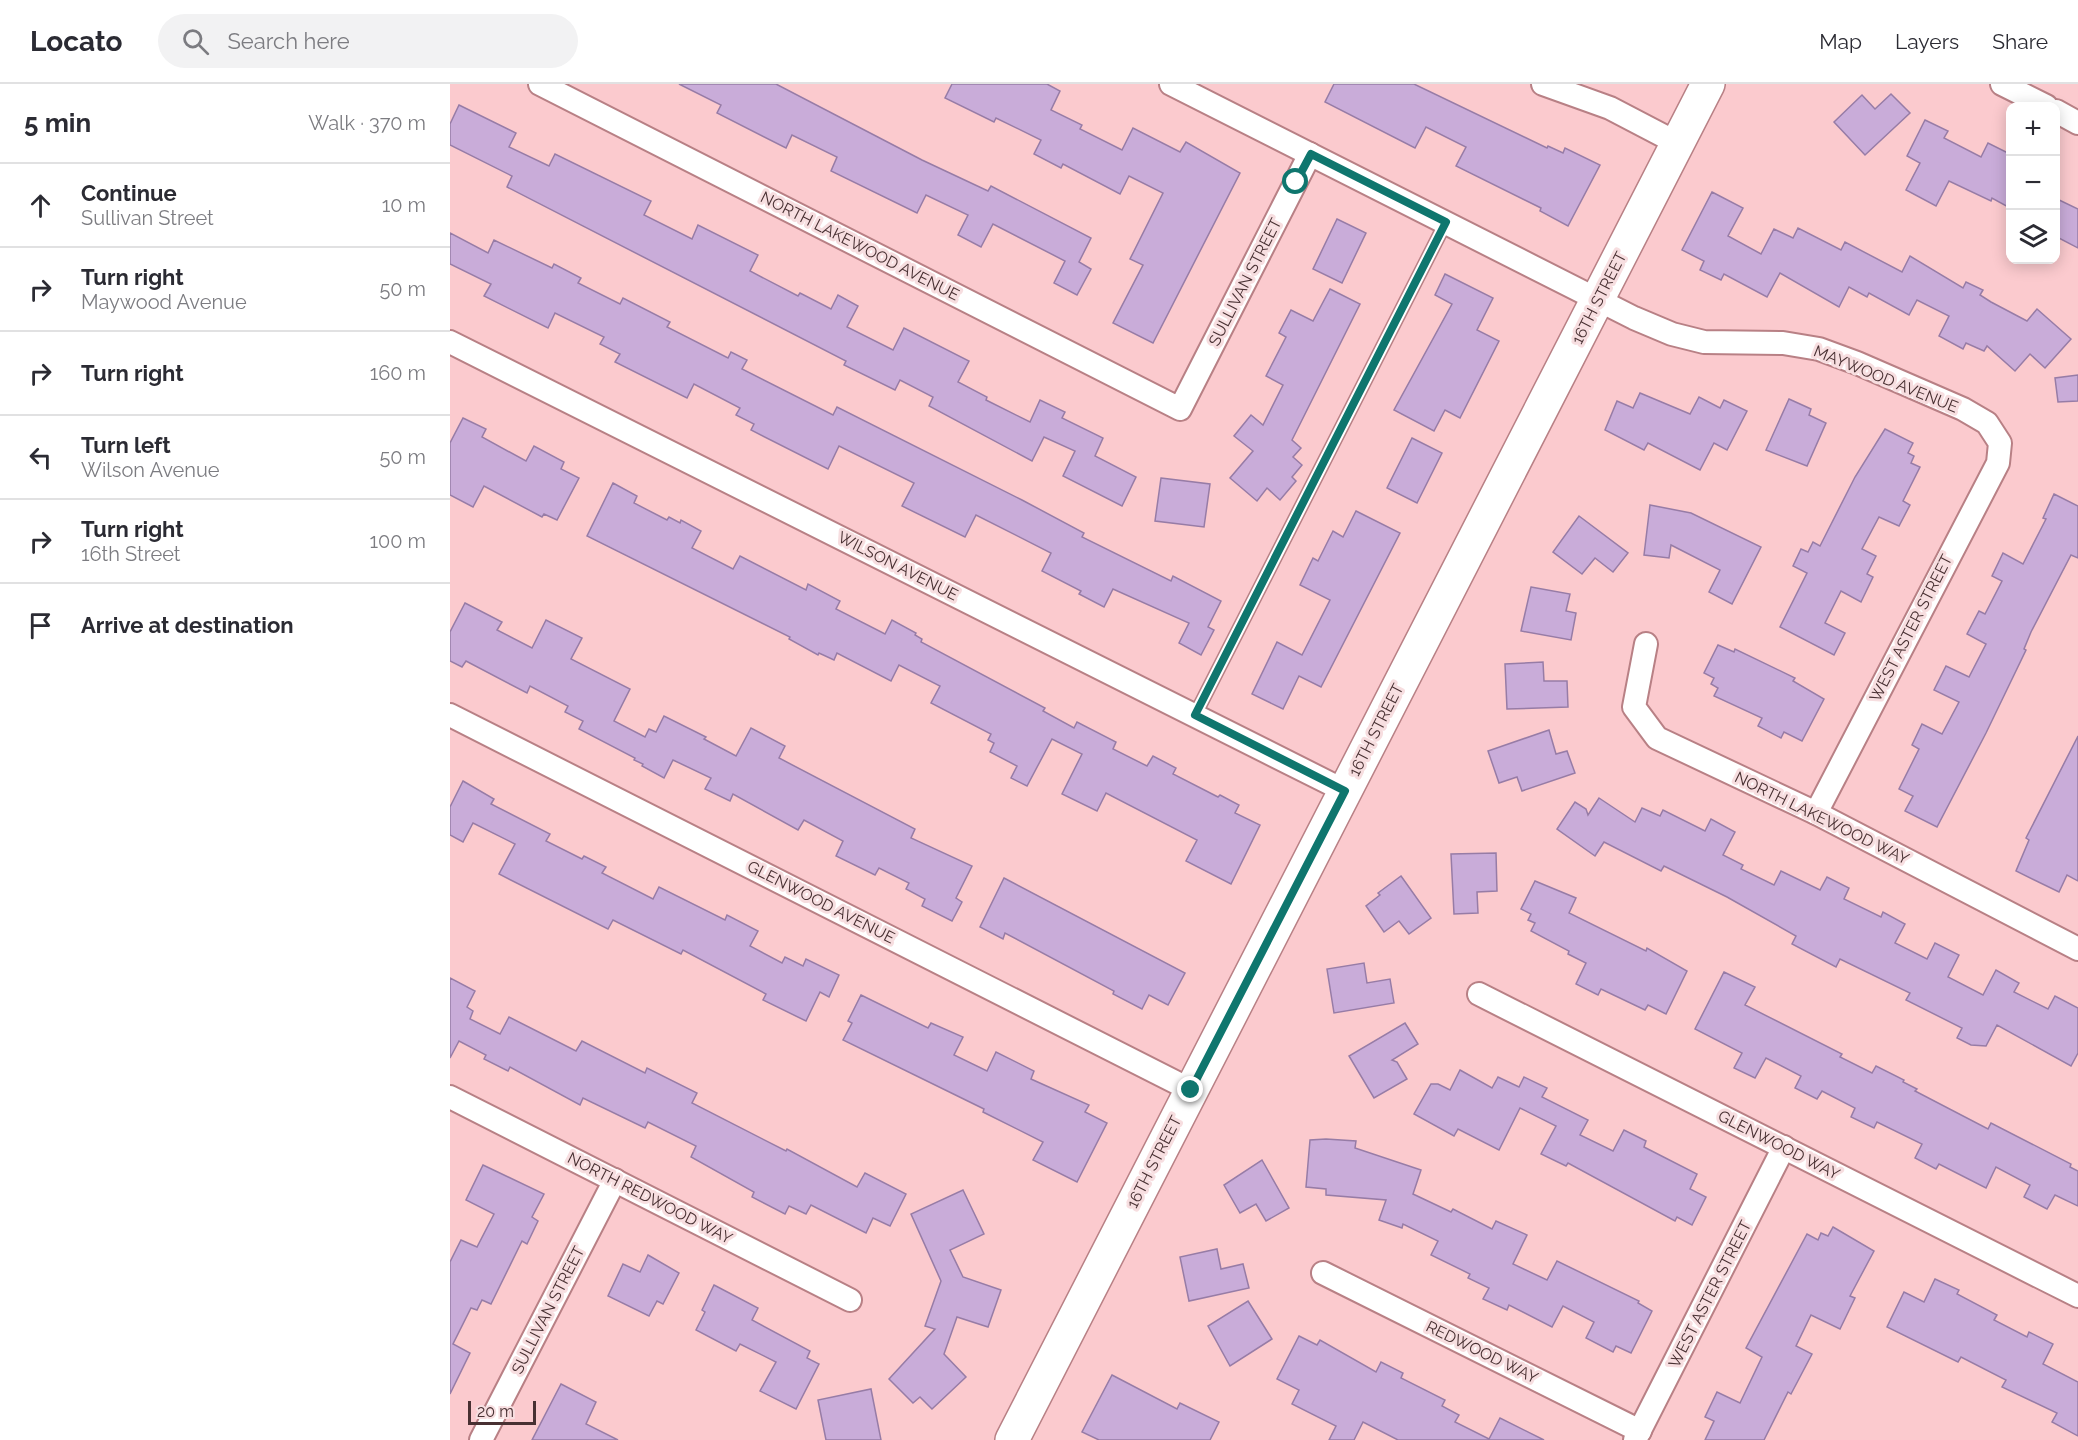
<!DOCTYPE html>
<meta charset="utf-8">
<style>
:root{--surface:#fff;--page:#f2f2f3;--text:#2b2b33;--muted:#7c7c81;--line:#e1e1e2}
body{margin:0;font-family:Raleway,sans-serif;background:var(--page);color:var(--text)}
.controls{position:absolute;right:18px;top:18px;display:grid;overflow:hidden;border-radius:12px;box-shadow:0 3px 15px #0003}
.controls button{width:54px;height:54px;display:grid;place-items:center;padding:0;border:0;border-bottom:2px solid var(--line);background:var(--surface);color:var(--text);font:30px sans-serif}
.scale{position:absolute;left:18px;bottom:15px;width:68px;box-sizing:border-box;padding-left:6px;border:3px solid #483032;border-top:0;font-size:16px;line-height:21px;white-space:nowrap;color:#483032;-webkit-text-stroke:4px #f7dee0;paint-order:stroke}
.stop{position:absolute;width:18px;height:18px;margin:-14px;border:4px solid #0f766e;border-radius:50%;background:#fff}
.stop.end{background:#0f766e;border-color:#fff;box-shadow:0 2px 6px #0008}
.list{margin:0;padding:0;list-style:none}
h2{display:flex;justify-content:space-between;align-items:center;height:78px;margin:0;padding:0 24px;font-size:26px}
h2 small{font-size:20px;font-weight:400;color:var(--muted)}
.list li{display:grid;grid-template-columns:39px 1fr auto;gap:18px;align-items:center;box-sizing:border-box;height:84px;padding:0 24px;border-top:2px solid var(--line)}
.list b{display:block;font-size:22px;white-space:nowrap}
.list p{margin:0;font-size:20px;white-space:nowrap;color:var(--muted)}
.list em{font-size:20px;font-style:normal;color:var(--muted)}
.icon{flex:none;width:33px;height:33px;fill:none;stroke:currentColor;stroke-width:2;stroke-linecap:round;stroke-linejoin:round}
.map{position:relative;flex:none;width:1628px;height:1356px;overflow:hidden}
header{display:flex;align-items:center;gap:36px;box-sizing:border-box;height:84px;padding:0 30px;background:var(--surface);border-bottom:2px solid var(--line)}
header strong{font-size:28px}
nav{display:flex;gap:33px;margin-inline-start:auto;font-size:21px}
.search{width:420px;height:54px;background:var(--page);display:flex;align-items:center;gap:15px;box-sizing:border-box;padding:0 21px;border-radius:33px;color:var(--muted);font-size:22px}
main{display:flex}
aside{flex:1;background:var(--surface)}
.map>svg:first-child{display:block}
.building{fill:#c9acd9;stroke:#977ca6;stroke-width:1.5}
.lines{fill:none;stroke-linecap:round;stroke-linejoin:round}
.lane-casing{stroke:#b88085;stroke-width:15}
.street-casing{stroke:#b88085;stroke-width:26}
.primary-casing{stroke:#b88085;stroke-width:36}
.lane{stroke:#fff;stroke-width:12}
.street{stroke:#fff;stroke-width:22}
.primary{stroke:#fff;stroke-width:33}
.route{stroke:#0f766e;stroke-width:8}
.labels{text-anchor:middle;dominant-baseline:central;stroke-width:6;stroke-linejoin:round;paint-order:stroke}
.street-label{font-size:16px;fill:#483032;stroke:#f7dee0}
</style>
<header>
<strong>Locato</strong>
<div class="search"><svg class="icon" aria-label="search" viewBox="0 0 24 24"><circle cx="10" cy="10" r="6"/><path d="M15 15l6 6"/></svg>Search here</div>
<nav><a>Map</a><a>Layers</a><a>Share</a></nav>
</header>
<main>
<aside>
<h2>5 min<small>Walk · 370 m</small></h2>
<ul class="list">
<li><svg class="icon" aria-label="ahead" viewBox="0 0 24 24"><path d="M12 20V5M6 11l6-6 6 6"/></svg><div><b>Continue</b><p>Sullivan Street</p></div><em>10 m</em></li>
<li><svg class="icon" aria-label="right" viewBox="0 0 24 24"><path d="M7 20v-9h11M14 6l5 5-5 5"/></svg><div><b>Turn right</b><p>Maywood Avenue</p></div><em>50 m</em></li>
<li><svg class="icon" aria-label="right" viewBox="0 0 24 24"><path d="M7 20v-9h11M14 6l5 5-5 5"/></svg><div><b>Turn right</b></div><em>160 m</em></li>
<li><svg class="icon" aria-label="left" viewBox="0 0 24 24"><path d="M17 20v-9H6M10 6l-5 5 5 5"/></svg><div><b>Turn left</b><p>Wilson Avenue</p></div><em>50 m</em></li>
<li><svg class="icon" aria-label="right" viewBox="0 0 24 24"><path d="M7 20v-9h11M14 6l5 5-5 5"/></svg><div><b>Turn right</b><p>16th Street</p></div><em>100 m</em></li>
<li><svg class="icon" aria-label="arrive" viewBox="0 0 24 24"><path d="M6 21V4h12l-3 4 3 4H6"/></svg><div><b>Arrive at destination</b></div></li>
</ul>
</aside>
<div class="map">
<svg width="1628" height="1356" viewBox="0 0 1628 1356">
<rect width="100%" height="100%" fill="#fbcace"/>
<g class="building">
<path d="M229,0h97l146,76 66,31 3,-5 100,52 -12,24 12,7 -14,26 -23,-12 11,-22 -72,-37 -12,23 -23,-12 10,-20 -42,-20 -9,18 -86,-42 6,-14 -45,-22 -6,13 -69,-35 4,-8z"/>
<path d="M502,0h95l13,7 -9,19 31,15 -2,4 42,21 11,-22 47,24 6,-10 54,31 -87,170 -40,-20 30,-58 -13,-6 33,-66 -34,-17 -9,18 -57,-30 -2,4 -27,-14 7,-14 -45,-22 -2,4 -49,-24z"/>
<path d="M884,0h80l133,64 1,-2 15,7 2,-5 35,17 -32,61 -28,-15 1,-3 -85,-42 10,-19 -40,-20 -11,21 -90,-46z"/>
<path d="M1441,10l19,19 -45,42 -31,-33 28,-27 13,14z"/>
<path d="M9,21l57,28 -7,14 40,19 6,-12 96,47 -7,14 48,24 6,-14 60,30 -8,16 48,25 2,-3 31,16 7,-14 20,11 -11,21 46,23 11,-22 65,33 -11,21 29,15 -1,3 44,22 10,-22 25,12 -3,6 41,20 -8,18 41,21 -14,29 -59,-30 12,-25 -31,-14 -12,24 -103,-55 4,-9 -33,-17 -5,10 -51,-25 2,-4 -339,-174 5,-11 -62,-31v-21z"/>
<path d="M1475,36l23,11 -4,7 37,19 7,-14 22,11v54l-18,-10 -1,3 -42,-20 -13,25 -30,-16 14,-27 -13,-7z"/>
<path d="M1262,108l31,16 -15,28 33,18 13,-25 19,9 5,-10 43,22 4,-8 57,30 8,-16 53,32 3,-6 17,8 -3,5 11,7 36,19 10,-12 34,30 -26,29 -15,-14 -15,17 -28,-25 -3,5 -18,-8 -3,6 -24,-13 10,-20 -32,-16 -8,15 -40,-22 -2,4 -18,-10 -10,20 -59,-34 -13,24 -43,-23 -3,6 -21,-10 4,-9 -22,-11z"/>
<path d="M1605,114l23,11v39l-23,-12z"/>
<path d="M887,135l29,14 -24,50 -29,-14z"/>
<path d="M0,149l38,20 6,-13 58,28 2,-4 27,14 -3,5 42,21 3,-6 47,24 -3,5 61,31 3,-6 16,8 -5,9 91,46 4,-8 185,93 62,33 -2,4 89,44 2,-5 48,25 -13,26 6,3 -13,25 -22,-12 10,-20 -76,-34 -9,18 -25,-13 2,-3 -39,-20 9,-18 -75,-38 -11,22 -63,-31 12,-23 -75,-37 -11,23 -77,-39 3,-6 -18,-9 4,-7 -46,-24 -7,14 -72,-36 5,-8 -20,-10 4,-7 -49,-24 -7,15 -64,-32 7,-12 -41,-20z"/>
<path d="M995,190l48,24 -16,32 22,11 -39,77 -15,-8 -11,21 -40,-21 58,-106 -17,-9z"/>
<path d="M880,205l30,15 -68,136 9,8 -8,9 9,8 -10,12 4,4 -16,19 -13,-12 -10,13 -27,-23 23,-27 -19,-15 17,-21 12,10 20,-40 -17,-9 20,-39 -7,-4 12,-23 22,11z"/>
<path d="M1628,291v26l-20,1 -3,-24z"/>
<path d="M1190,309l50,21 9,-17 21,11 4,-8 23,11 -20,39 -13,-7 -14,27 -52,-27 -4,7 -39,-20 12,-29 16,7z"/>
<path d="M1339,315l22,10 -2,6 17,8 -19,43 -41,-16z"/>
<path d="M13,334l23,11 -4,8 44,24 8,-15 30,16 -3,7 18,9 -22,42 -13,-6 -2,3 -58,-31 -11,21 -23,-12v-52z"/>
<path d="M1435,345l28,14 -5,10 6,3 -3,7 9,4 -17,34 7,4 -11,21 -20,-9 -17,32 14,7 -9,18 6,3 -12,25 -20,-11 -16,32 20,10 -11,22 -54,-28 27,-54 -14,-7 8,-17 7,3 5,-10 7,4 35,-69z"/>
<path d="M962,354l30,15 -25,50 -30,-15z"/>
<path d="M711,394l49,6 -6,43 -49,-6z"/>
<path d="M163,399l24,13 -3,7 33,17 2,-3 11,6 1,-3 20,11 -9,17 41,21 7,-13 66,34 2,-6 32,17 -4,8 49,25 7,-14 24,13 -1,2 7,4 -1,3 124,66 -2,3 31,17 3,-6 39,20 -3,7 34,17 6,-10 23,12 -3,6 45,23 2,-2 19,10 -4,8 25,12 -29,59 -45,-23 11,-21 -91,-47 -9,18 -35,-17 20,-40 -30,-15 -25,47 -16,-8 6,-12 -27,-14 4,-9 -6,-3 3,-6 -60,-31 9,-17 -41,-21 -8,16 -54,-28 -3,7 -15,-7 -1,2 -29,-16 1,-2 -203,-101z"/>
<path d="M1604,410l24,12v52l-7,-3 -40,77 -7,17 2,1 -40,83 -49,94 -32,-16 8,-15 -14,-7 20,-40 -7,-4 10,-21 20,10 17,-32 -25,-12 12,-24 23,11 17,-33 -19,-10 12,-23 6,3 17,-33 -10,-5 11,-23 20,11 23,-45 -3,-1z"/>
<path d="M1200,421l41,8 70,34 -29,57 -23,-12 11,-22 -49,-25 -2,13 -25,-3z"/>
<path d="M906,427l44,22 -79,154 -22,-11 -16,33 -31,-15 25,-52 25,13 28,-55 -30,-15 13,-27 5,3 15,-30 10,6z"/>
<path d="M1129,432l49,37 -15,19 -18,-14 -13,16 -29,-22z"/>
<path d="M1081,503l39,7 -4,17 10,2 -5,27 -50,-9z"/>
<path d="M15,519l37,19 -5,8 35,18 14,-28 36,18 -11,21 59,30 -16,32 31,16 4,-8 7,3 8,-16 42,21 -2,2 32,17 15,-28 34,18 -6,12 136,71 -4,9 61,28 -16,32 6,4 -10,19 -30,-15 3,-7 -19,-10 3,-6 -30,-15 -4,7 -39,-19 7,-15 -39,-21 -6,10 -65,-36 -3,7 -25,-12 6,-11 -38,-18 -9,18 -22,-12 1,-2 -9,-4 1,-2 -56,-29 4,-8 -18,-9 3,-6 -38,-20 -3,7 -61,-32 -4,6 -12,-6v-29z"/>
<path d="M1268,561l16,7 1,-3 60,29 -2,3 31,18 -22,42 -18,-9 -3,6 -23,-12 4,-8 -48,-22 4,-8 -7,-4 3,-6 -10,-5z"/>
<path d="M1093,578l1,19h23l1,26 -61,2 -2,-45z"/>
<path d="M1099,646l7,24 11,-3 8,22 -53,18 -5,-14 -18,6 -11,-32z"/>
<path d="M1628,652v145l-11,-6 -8,17 -43,-21 13,-31 -3,-2z"/>
<path d="M13,697l31,18 -3,5 59,30 -4,7 36,18 2,-3 22,11 -4,6 51,26 6,-12 66,33 2,-5 31,16 -8,15 32,17 3,-6 18,9 3,-7 33,16 -10,22 -9,-5 -14,29 -43,-21 3,-6 -83,-44 -2,4 -68,-34 -5,9 -109,-55 16,-30 -42,-21 -10,19 -13,-7v-28z"/>
<path d="M1149,714l36,24 7,-14 18,8 3,-6 42,21 6,-12 24,13 -12,23 20,10 -2,4 33,16 7,-14 39,19 7,-13 22,11 -5,11 37,18 2,-5 22,12 -10,19 32,16 8,-16 24,12 -11,22 35,18 13,-25 23,13 -5,9 34,17 7,-13 23,12v45l-7,13 -74,-41 -11,21 -15,-1 -14,-7 5,-10 -56,-28 4,-7 -70,-34 -4,8 -44,-23 4,-8 -69,-39 -63,-31 -3,5 -57,-29 -9,14 -38,-27 18,-27 11,7 2,6z"/>
<path d="M1046,769l1,38 -20,1 1,21 -24,1 -3,-60z"/>
<path d="M951,792l30,42 -22,16 -10,-13 -15,11 -18,-26 14,-11 -2,-2z"/>
<path d="M554,794l181,95 -17,32 -19,-10 -7,14 -29,-15 1,-3 -109,-58 -2,6 -23,-12z"/>
<path d="M1085,797l41,17 -7,15 77,38 1,-3 40,23 -21,43 -18,-9 -3,5 -44,-21 -3,6 -22,-11 10,-21 -18,-9 1,-3 -38,-20 4,-8 -7,-3 3,-6 -10,-5z"/>
<path d="M914,879l3,20 23,-4 4,24 -60,10 -7,-44z"/>
<path d="M1274,888l31,15 -10,18 97,49 -2,3 32,16 4,-7 28,14 -1,2 14,7 -2,2 73,38 3,-6 80,41 -1,3 8,4v35l-23,-11 -8,14 -23,-12 6,-12 -34,-18 -10,21 -47,-24 -3,5 -21,-11 7,-14 -45,-22 -3,6 -23,-11 4,-9 -33,-17 -5,8 -22,-11 6,-12 -35,-18 -11,20 -21,-10 8,-15 -47,-24z"/>
<path d="M0,894l25,13 -8,16 6,4 -3,8 30,15 9,-17 67,34 6,-10 63,32 2,-5 50,25 -5,10 94,48 1,-2 70,38 8,-14 41,21 -16,32 -17,-8 -7,15 -55,-28 -5,9 -17,-8 -4,8 -33,-17 2,-5 -63,-35 5,-11 -48,-24 -3,6 -62,-30 -3,7 -70,-38 -2,4 -24,-12 2,-4 -27,-14 -9,17z"/>
<path d="M411,911l67,33 3,-5 32,14 -9,18 33,16 9,-19 38,19 -3,8 58,26 -4,7 22,11 -30,59 -44,-22 10,-18 -60,-30 1,-3 -141,-69 9,-17 -4,-2z"/>
<path d="M955,939l13,21 -26,16 5,2 10,17 -33,19 -25,-42z"/>
<path d="M1010,986l32,18 6,-11 21,10 5,-10 23,11 -5,9 46,23 -8,15 33,16 11,-21 22,11 -2,6 53,27 -7,15 16,8 -14,28 -15,-8 -2,4 -107,-58 -2,3 -25,-12 15,-28 -36,-18 -21,42 -41,-21 -4,7 -40,-22 17,-30h7l12,6z"/>
<path d="M876,1055l30,2 -1,7 66,22 -8,24 38,18 2,-3 39,20 4,-8 31,14 -14,29 34,16 10,-19 82,40 -1,2 14,8 -21,42 -15,-7 -3,6 -27,-14 8,-16 -31,-16 -11,21 -43,-22 -2,5 -24,-11 6,-11 -21,-10 2,-4 -39,-19 7,-14 -35,-17 -1,4 -23,-8 7,-20 -60,-5v-6l-20,-2 4,-47z"/>
<path d="M812,1076l27,48 -23,13 -10,-17 -16,9 -16,-28z"/>
<path d="M33,1081l61,29 -12,23 6,4 -11,23 -5,-3 -31,63 -9,-4 -5,10 -6,-2 -18,36 17,9 -20,41v-132l11,-22 16,7 17,-33 -28,-14z"/>
<path d="M513,1106l21,44 -34,16 13,27 38,13 -13,37 -31,-10 -13,37 22,23 -34,32 -12,-12 -7,6 -24,-24 46,-50 -10,-3 16,-45 -30,-67z"/>
<path d="M1383,1143l41,24 -24,45 5,2 -15,31 -29,-14 -15,31 16,8 -21,40 -3,-2 -24,48h-59l9,-19 -9,-4 12,-25 23,11 22,-46 -16,-9 61,-114 11,6 3,-7 7,3z"/>
<path d="M767,1165l4,20 22,-5 6,24 -60,13 -9,-44z"/>
<path d="M198,1171l31,18 -16,31 -6,-3 -8,15 -41,-20 15,-32 17,8z"/>
<path d="M1485,1195l24,11 -2,4 40,21 -3,5 33,17 2,-5 24,12 -10,20 35,18v54l-26,-14 5,-9 -55,-26 4,-7 -45,-23 -3,5 -71,-35 17,-35 20,10z"/>
<path d="M264,1201l44,23 -6,12 58,31 -3,7 12,6 -23,45 -36,-18 16,-29 -36,-18 -4,7 -40,-21 9,-18 -3,-2z"/>
<path d="M798,1217l24,38 -42,27 -22,-40z"/>
<path d="M849,1252l18,9 3,-5 56,32 5,-10 22,11 -2,5 44,22 -3,6 17,9 -4,7 34,17 11,-21 44,22h-146l-35,-18 -9,18h-25l7,-14 -44,-22 7,-14 -22,-11z"/>
<path d="M662,1291l65,34 3,-6 39,19 -9,18h-111l-17,-8z"/>
<path d="M111,1300l35,18 -10,22 32,16h-86z"/>
<path d="M421,1305l10,51h-55l-8,-40z"/>
</g>
<g class="lines">
<g class="lane-casing">
<path id="lane" d="M745,631l251,-493"/>
</g>
<g class="street-casing">
<g id="street">
<path d="M90,0l640,325 130,-255"/>
<path d="M721,0l463,234 38,16 32,8 79,1 36,6 38,14 106,46 24,14 13,20 -2,20 -182,350"/>
<path d="M1093,0l67,24 67,35"/>
<path d="M1552,0l44,22"/>
<path d="M1606,27l22,12"/>
<path d="M0,258l895,449"/>
<path d="M1196,560l-12,63 23,31 159,75 262,136"/>
<path d="M0,631l741,375"/>
<path d="M1029,910l599,302"/>
<path d="M0,1013l400,203"/>
<path d="M873,1189l317,158"/>
<path d="M31,1356l134,-260"/>
<path d="M1185,1356l149,-293"/>
</g>
</g>
<g class="primary-casing">
<path id="primary" d="M562,1356l696,-1356"/>
</g>
<use href="#lane" class="lane"/>
<use href="#street" class="street"/>
<use href="#primary" class="primary"/>
</g>
<g class="lines">
<path class="route" d="M741,1006l154,-299 -150,-76 251,-493 -135,-68 -15,28"/>
</g>
<g class="labels">
<g class="street-label">
<text transform="translate(410 162) rotate(27)">NORTH LAKEWOOD AVENUE</text>
<text transform="translate(795 198) rotate(-63)">SULLIVAN STREET</text>
<text transform="translate(1149 214) rotate(-63)">16TH STREET</text>
<text transform="translate(1436 295) rotate(22)">MAYWOOD AVENUE</text>
<text transform="translate(448 482) rotate(27)">WILSON AVENUE</text>
<text transform="translate(1461 544) rotate(-63)">WEST ASTER STREET</text>
<text transform="translate(926 646) rotate(-63)">16TH STREET</text>
<text transform="translate(1372 734) rotate(26)">NORTH LAKEWOOD WAY</text>
<text transform="translate(371 818) rotate(27)">GLENWOOD AVENUE</text>
<text transform="translate(1329 1061) rotate(27)">GLENWOOD WAY</text>
<text transform="translate(704 1078) rotate(-63)">16TH STREET</text>
<text transform="translate(200 1114) rotate(27)">NORTH REDWOOD WAY</text>
<text transform="translate(1260 1210) rotate(-63)">WEST ASTER STREET</text>
<text transform="translate(98 1226) rotate(-63)">SULLIVAN STREET</text>
<text transform="translate(1032 1268) rotate(26)">REDWOOD WAY</text>
</g>
</g>
</svg>
<div class="controls">
<button>+</button>
<button>−</button>
<button><svg class="icon" aria-label="layers" viewBox="0 0 24 24"><path d="M12 4l9 5-9 5-9-5zM3 14l9 5 9-5"/></svg></button>
</div>
<div class="scale">20 m</div>
<div class="stop" style="left:846px;top:98px"></div>
<div class="stop end" style="left:741px;top:1006px"></div>
</div>
</main>
